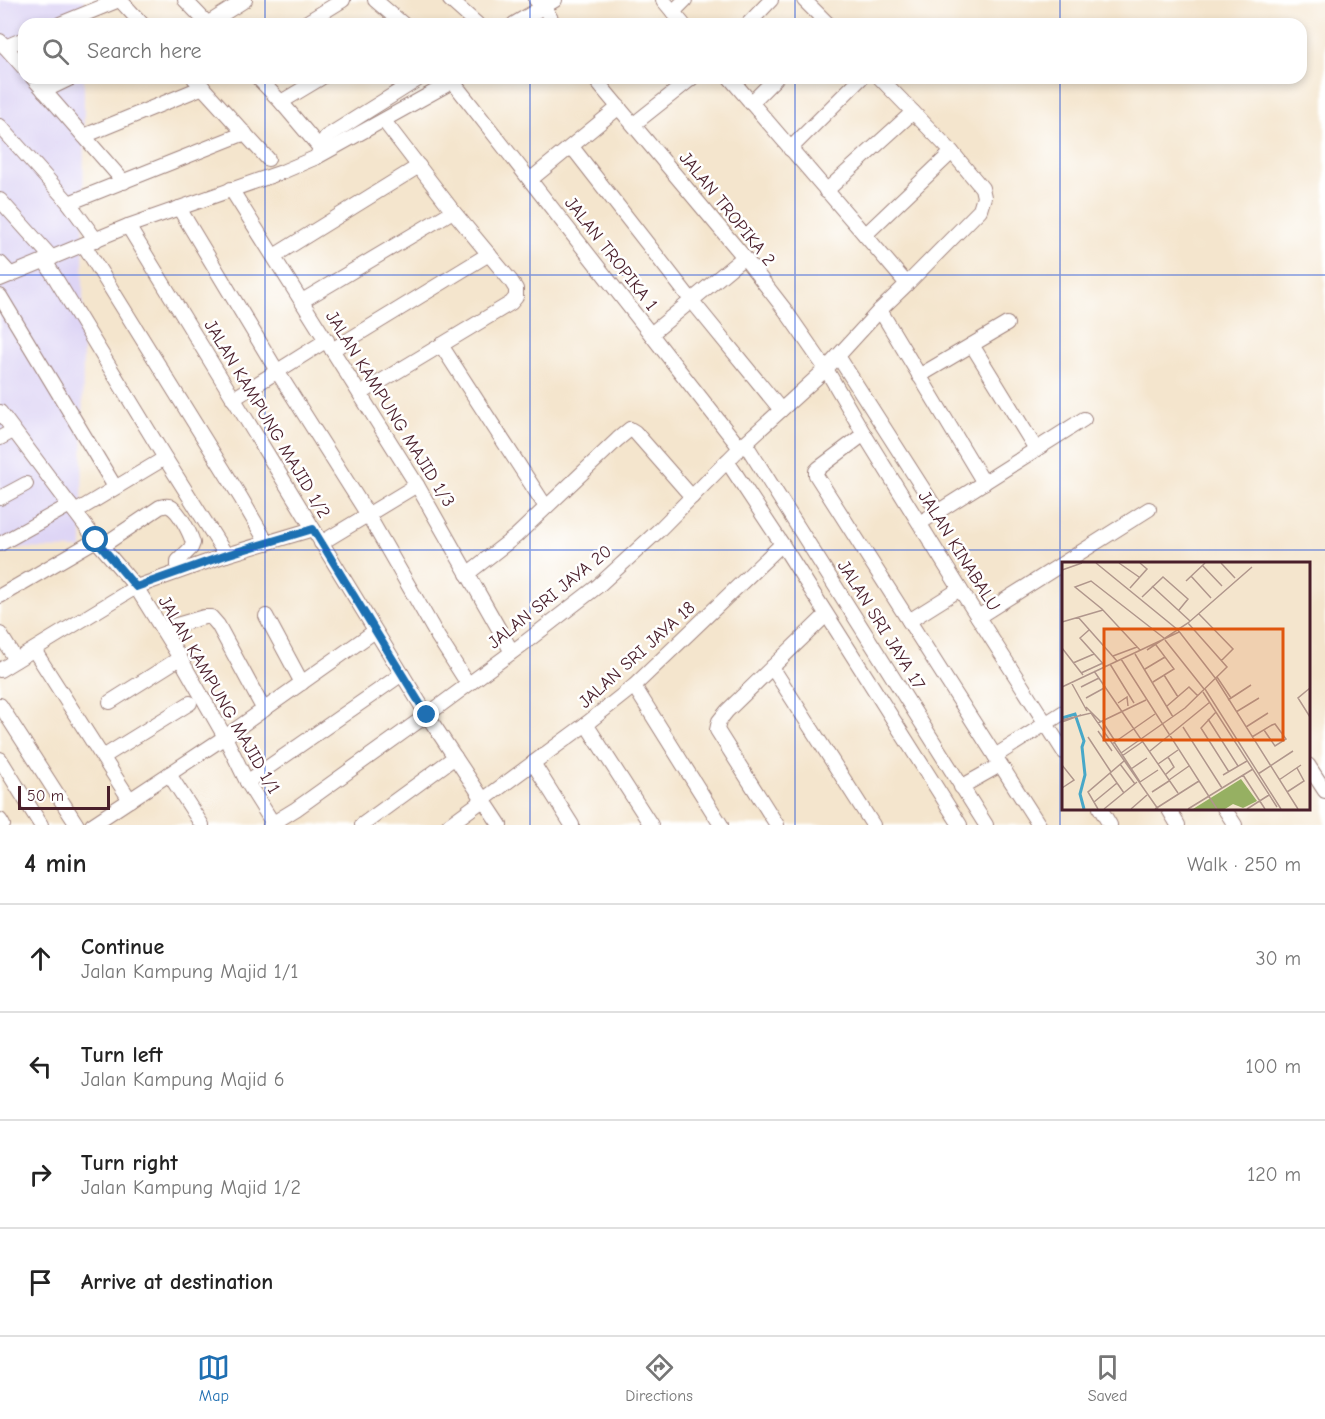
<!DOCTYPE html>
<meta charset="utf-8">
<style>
:root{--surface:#fff;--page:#f6f6f6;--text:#222;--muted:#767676;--line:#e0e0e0;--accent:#1f6fb2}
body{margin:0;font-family:"Comic Neue",sans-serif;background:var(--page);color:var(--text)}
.scale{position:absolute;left:18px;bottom:15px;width:92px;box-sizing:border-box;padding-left:6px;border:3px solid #4a1f2b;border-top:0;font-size:16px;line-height:21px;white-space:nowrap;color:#4a1f2b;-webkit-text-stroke:4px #fff;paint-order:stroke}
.stop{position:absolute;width:18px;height:18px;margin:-14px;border:4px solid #1f6fb2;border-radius:50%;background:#fff}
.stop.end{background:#1f6fb2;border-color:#fff;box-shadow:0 2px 6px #0008}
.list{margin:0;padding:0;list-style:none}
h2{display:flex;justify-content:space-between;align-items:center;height:78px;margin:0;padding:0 24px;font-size:26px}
h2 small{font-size:20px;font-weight:400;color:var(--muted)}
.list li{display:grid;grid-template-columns:39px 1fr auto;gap:18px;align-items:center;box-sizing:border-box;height:108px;padding:0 24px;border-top:2px solid var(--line)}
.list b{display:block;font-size:22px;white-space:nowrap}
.list p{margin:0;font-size:20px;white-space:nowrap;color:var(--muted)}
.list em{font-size:20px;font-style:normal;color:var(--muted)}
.icon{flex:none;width:33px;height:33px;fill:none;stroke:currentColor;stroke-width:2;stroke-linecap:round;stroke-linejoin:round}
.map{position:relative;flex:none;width:1325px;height:825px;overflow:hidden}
.search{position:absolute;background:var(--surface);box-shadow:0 3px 9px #0003;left:18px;right:18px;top:18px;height:66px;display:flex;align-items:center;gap:15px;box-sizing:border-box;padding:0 21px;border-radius:18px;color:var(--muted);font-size:22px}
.sheet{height:510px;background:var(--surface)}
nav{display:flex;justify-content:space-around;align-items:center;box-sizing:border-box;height:84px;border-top:2px solid var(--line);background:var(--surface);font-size:16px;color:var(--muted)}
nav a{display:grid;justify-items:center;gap:3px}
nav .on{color:var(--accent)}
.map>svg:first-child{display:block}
.built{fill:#ded5f5}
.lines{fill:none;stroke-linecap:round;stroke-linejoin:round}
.minor-casing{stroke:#9f827c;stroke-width:16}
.minor{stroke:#fff;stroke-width:14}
.route{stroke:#1f6fb2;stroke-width:8}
.grid{fill:none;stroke:#1d4ed8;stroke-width:1.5;stroke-opacity:0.55}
.labels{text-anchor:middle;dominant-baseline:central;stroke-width:5;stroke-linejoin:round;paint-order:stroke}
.street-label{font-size:18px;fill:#4a1f2b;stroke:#fff}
.inset-river{fill:none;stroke:#48a8c8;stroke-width:3}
.inset-road{fill:none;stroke:#b0968c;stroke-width:1.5}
.view{fill:#e0560e;fill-opacity:0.15;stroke:#e0560e;stroke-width:3}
.inset-edge{fill:none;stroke:#4a1f2b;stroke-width:3}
</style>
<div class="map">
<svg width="1325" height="825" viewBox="0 0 1325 825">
<rect width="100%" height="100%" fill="#fff"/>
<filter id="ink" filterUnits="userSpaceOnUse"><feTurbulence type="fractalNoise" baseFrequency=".0167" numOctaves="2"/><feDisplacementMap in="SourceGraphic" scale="12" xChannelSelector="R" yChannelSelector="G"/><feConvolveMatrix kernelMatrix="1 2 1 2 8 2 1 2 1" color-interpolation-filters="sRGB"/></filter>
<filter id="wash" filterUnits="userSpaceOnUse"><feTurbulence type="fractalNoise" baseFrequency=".008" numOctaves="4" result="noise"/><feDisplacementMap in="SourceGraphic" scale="24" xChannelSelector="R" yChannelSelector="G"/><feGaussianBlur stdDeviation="1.35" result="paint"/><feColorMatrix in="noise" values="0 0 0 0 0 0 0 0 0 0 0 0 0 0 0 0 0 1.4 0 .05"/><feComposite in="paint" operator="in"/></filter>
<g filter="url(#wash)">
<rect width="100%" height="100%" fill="#f4e5cd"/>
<path class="built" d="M0,0h84v24h-60v54h60l-2,471 -82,-1z"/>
</g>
<g filter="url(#ink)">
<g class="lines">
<g class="minor-casing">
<g id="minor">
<path d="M120,0l22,24"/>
<path d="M185,0l23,24"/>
<path d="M375,0l28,24"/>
<path d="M450,0l27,24"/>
<path d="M536,0l8,7 10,17"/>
<path d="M663,0l20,24"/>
<path d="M804,0l24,24"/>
<path d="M673,12l12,-12"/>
<path d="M60,24l59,-24"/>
<path d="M207,24l38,-24"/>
<path d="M304,24l39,-24"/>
<path d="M514,24l41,-24"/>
<path d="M748,24l23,-24"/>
<path d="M0,41l24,27"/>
<path d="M5,47l19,-8"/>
<path d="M33,78l91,104"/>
<path d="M194,78l74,81"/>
<path d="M258,78l23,24 39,46"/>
<path d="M594,78l150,179 41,53 41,59 38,65 96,155 104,163"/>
<path d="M730,78l177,206"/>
<path d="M453,82l287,366"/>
<path d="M44,91l27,-13"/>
<path d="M281,102l40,-24"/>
<path d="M751,103l25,-25"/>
<path d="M634,124l58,-46"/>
<path d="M0,126l69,77 27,37"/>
<path d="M84,136l119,-49"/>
<path d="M572,147l120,154 89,109"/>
<path d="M790,149l71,-71"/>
<path d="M317,157l3,-9 6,-11 94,-59"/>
<path d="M530,180l89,-73"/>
<path d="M231,189l186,296 95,167"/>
<path d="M826,191l87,-79"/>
<path d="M0,200l52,58"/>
<path d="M69,203l176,-70"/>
<path d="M179,208l98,163 91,144 70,122 30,47"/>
<path d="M128,226l299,489 73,110"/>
<path d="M865,235l87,-83"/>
<path d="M84,245l157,253 26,45"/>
<path d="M274,256l145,-90"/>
<path d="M45,261l120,197 61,97"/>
<path d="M0,263l11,12"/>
<path d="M0,279l128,-53 154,-54 35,-15 142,-79"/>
<path d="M0,296l115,191"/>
<path d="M302,301l151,-90"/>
<path d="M880,310l104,173"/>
<path d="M651,334l93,-77"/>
<path d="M441,345l105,162"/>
<path d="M972,345l64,104"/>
<path d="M332,350l157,-96"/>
<path d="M838,356l100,156"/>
<path d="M919,376l88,-52"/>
<path d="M360,394l151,-91 5,-6v-8l-5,-8 -58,-70 -69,-90"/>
<path d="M233,399l94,-59"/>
<path d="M0,412l96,128 40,47 44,71 45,79 22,45 27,43"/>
<path d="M864,434l-45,34 -3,3v4l223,350"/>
<path d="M0,438l13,-7"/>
<path d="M745,443l241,382"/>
<path d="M727,461l55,83 178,281"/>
<path d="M0,498l26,-14"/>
<path d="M75,512l90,-54"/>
<path d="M920,523l164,-104"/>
<path d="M321,543l96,-58"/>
<path d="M0,544l70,-39"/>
<path d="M102,546l58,-39c4,-1 6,-2 9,-1 10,4 21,27 24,37l-2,5 -13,13v10"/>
<path d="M467,574l49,-38 102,-97 12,-10 5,3 57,65"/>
<path d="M0,596l96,-56"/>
<path d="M266,616l36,67"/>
<path d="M978,617l171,-108"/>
<path d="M909,621l51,-32"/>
<path d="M163,629l41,-12h7l7,8 46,85"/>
<path d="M0,634l16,26"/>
<path d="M34,650l96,150"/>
<path d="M772,667l101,158"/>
<path d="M0,670l136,-83 90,-32 87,-26"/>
<path d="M634,686l87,139"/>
<path d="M110,702l70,-44"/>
<path d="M0,705l77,120"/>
<path d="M586,724l65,101"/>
<path d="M995,756l69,-44"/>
<path d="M103,757l87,-54"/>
<path d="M0,759l41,66"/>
<path d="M533,763l39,62"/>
<path d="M1308,765l17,26"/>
<path d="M169,774l33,51"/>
<path d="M247,782l155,-108"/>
<path d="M961,787l39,-22"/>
<path d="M1100,808l10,17"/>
<path d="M1168,808l10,17"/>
<path d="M1224,808l11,17"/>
<path d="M0,820l3,5"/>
<path d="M92,825l133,-88 150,-106"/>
<path d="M270,825l26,-16 131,-94 100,-74 71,-55 61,-56 86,-87 81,-74 54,-59 27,-26 73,-74 4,-13 -2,-9 -30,-36 -72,-74"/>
<path d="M362,825l93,-68"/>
<path d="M449,825l137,-101 48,-38 148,-142"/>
<path d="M777,825l-60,-95 2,-9 8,-10 99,-96"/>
</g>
</g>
<use href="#minor" class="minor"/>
</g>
</g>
<g class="lines" filter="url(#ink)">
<path class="route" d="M96,540l40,47 90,-32 87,-26 114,186"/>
</g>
<path class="grid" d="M265,0v24M530,0v24M795,0v24M1060,0v24M265,78v747M530,78v747M795,78v747M1060,78v747M0,275h1325M0,550h1325"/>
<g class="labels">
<g class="street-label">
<text transform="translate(727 209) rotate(51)">JALAN TROPIKA 2</text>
<text transform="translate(611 254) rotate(52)">JALAN TROPIKA 1</text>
<text transform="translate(390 409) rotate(58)">JALAN KAMPUNG MAJID 1/3</text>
<text transform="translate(267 419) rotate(59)">JALAN KAMPUNG MAJID 1/2</text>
<text transform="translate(959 551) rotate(58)">JALAN KINABALU</text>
<text transform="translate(550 597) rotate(-39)">JALAN SRI JAYA 20</text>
<text transform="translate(881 625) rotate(58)">JALAN SRI JAYA 17</text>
<text transform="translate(637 655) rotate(-42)">JALAN SRI JAYA 18</text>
<text transform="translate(219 695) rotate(60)">JALAN KAMPUNG MAJID 1/1</text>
</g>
</g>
<g transform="translate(1062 562)">
<rect width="248" height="248" fill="#f4e5cd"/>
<path d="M179,217l16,22 -14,7 -10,-4 -8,5h-32z" fill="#96b062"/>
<path class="inset-river" d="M0,156l13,-4 9,27 -2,6 3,28 -5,19 4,15"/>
<path class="inset-road" d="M34,1l82,67 38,49 82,130M57,1l20,14M159,1l14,15M140,3l20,21M0,8l20,-7M129,14l20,22M124,19l19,-18M90,24l38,35M68,26l17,-19 -7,-6M80,35l21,-20 25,22 -9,11M137,52l34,35 -12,12M16,55l39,44M0,60l41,-12M27,68l-9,8 25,28M103,78l39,49M0,86l21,27M78,88l-38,-41 -27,-22 16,-6 73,57M85,88l41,-27 64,-56M73,92l38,63M51,94l24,-9M59,97l96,150M11,101l21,-9M48,102l24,39M83,107l20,-12M32,109l84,122M19,111l22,-10M102,113l14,22M155,115l14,21M9,120l16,29M91,120l21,-13 -18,-24M0,125l117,-55M19,125l18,-9M248,126l-12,10 12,19M143,127l76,120M141,130l74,115M24,136l20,-11M166,138l23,-15M56,141l9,-6 1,9M105,144l22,-19 9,9M24,145l15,15M154,150l-15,16 28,44M174,150l23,-14M146,157l30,47M0,158l29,-7 67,96M40,159l13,20M0,160l19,-7M36,161l48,-23M121,165l39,61M184,165l22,-14M36,169l14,20M26,175l23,35M190,175l20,-12 3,-1 11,15 -11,7 -11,-16M52,180l26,40M50,182l43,-30M88,189l60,-49M59,191l64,-45 42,-41 -39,-44M60,194l20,-14M58,202l15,20M96,202l20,-14M0,203l12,15 -12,8M69,207l16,-11M48,211l14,20M196,212l35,-23M103,213l9,-8 -6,-10M161,213l24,-14M181,213l22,34M107,218l20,-14M217,218l22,-15M78,220l18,-12M90,230l17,-11M225,230l17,-11 -7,-13M32,240l23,-19M36,247l-10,-17 36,-31M42,247l33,-27M69,247l16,-14M93,247l44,-28M126,247l65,-40M185,247l22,-14"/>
<path class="view" d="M42,67h179v111h-179z"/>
<rect width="248" height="248" class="inset-edge"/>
</g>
</svg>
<div class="scale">50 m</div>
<div class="stop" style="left:96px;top:540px"></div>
<div class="stop end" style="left:427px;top:715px"></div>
<div class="search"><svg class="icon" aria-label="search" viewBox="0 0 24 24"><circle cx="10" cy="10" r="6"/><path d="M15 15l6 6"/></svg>Search here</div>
</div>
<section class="sheet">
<h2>4 min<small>Walk · 250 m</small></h2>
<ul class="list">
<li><svg class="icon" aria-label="ahead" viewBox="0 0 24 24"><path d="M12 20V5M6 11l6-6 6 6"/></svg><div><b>Continue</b><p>Jalan Kampung Majid 1/1</p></div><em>30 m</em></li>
<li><svg class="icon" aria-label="left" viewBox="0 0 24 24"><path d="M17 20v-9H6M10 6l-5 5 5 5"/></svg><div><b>Turn left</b><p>Jalan Kampung Majid 6</p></div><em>100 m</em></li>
<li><svg class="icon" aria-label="right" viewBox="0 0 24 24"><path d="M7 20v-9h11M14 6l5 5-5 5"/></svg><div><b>Turn right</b><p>Jalan Kampung Majid 1/2</p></div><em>120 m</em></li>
<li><svg class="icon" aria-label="arrive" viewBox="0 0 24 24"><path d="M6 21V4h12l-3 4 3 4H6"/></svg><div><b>Arrive at destination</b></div></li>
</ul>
</section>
<nav>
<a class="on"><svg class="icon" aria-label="map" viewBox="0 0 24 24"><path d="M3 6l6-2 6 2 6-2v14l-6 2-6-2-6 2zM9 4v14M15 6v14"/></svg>Map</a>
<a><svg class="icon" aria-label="directions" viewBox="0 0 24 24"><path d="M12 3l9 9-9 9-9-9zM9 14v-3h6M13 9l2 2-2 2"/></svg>Directions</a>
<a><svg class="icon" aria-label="saved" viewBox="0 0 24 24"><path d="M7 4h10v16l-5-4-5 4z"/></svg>Saved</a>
</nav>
